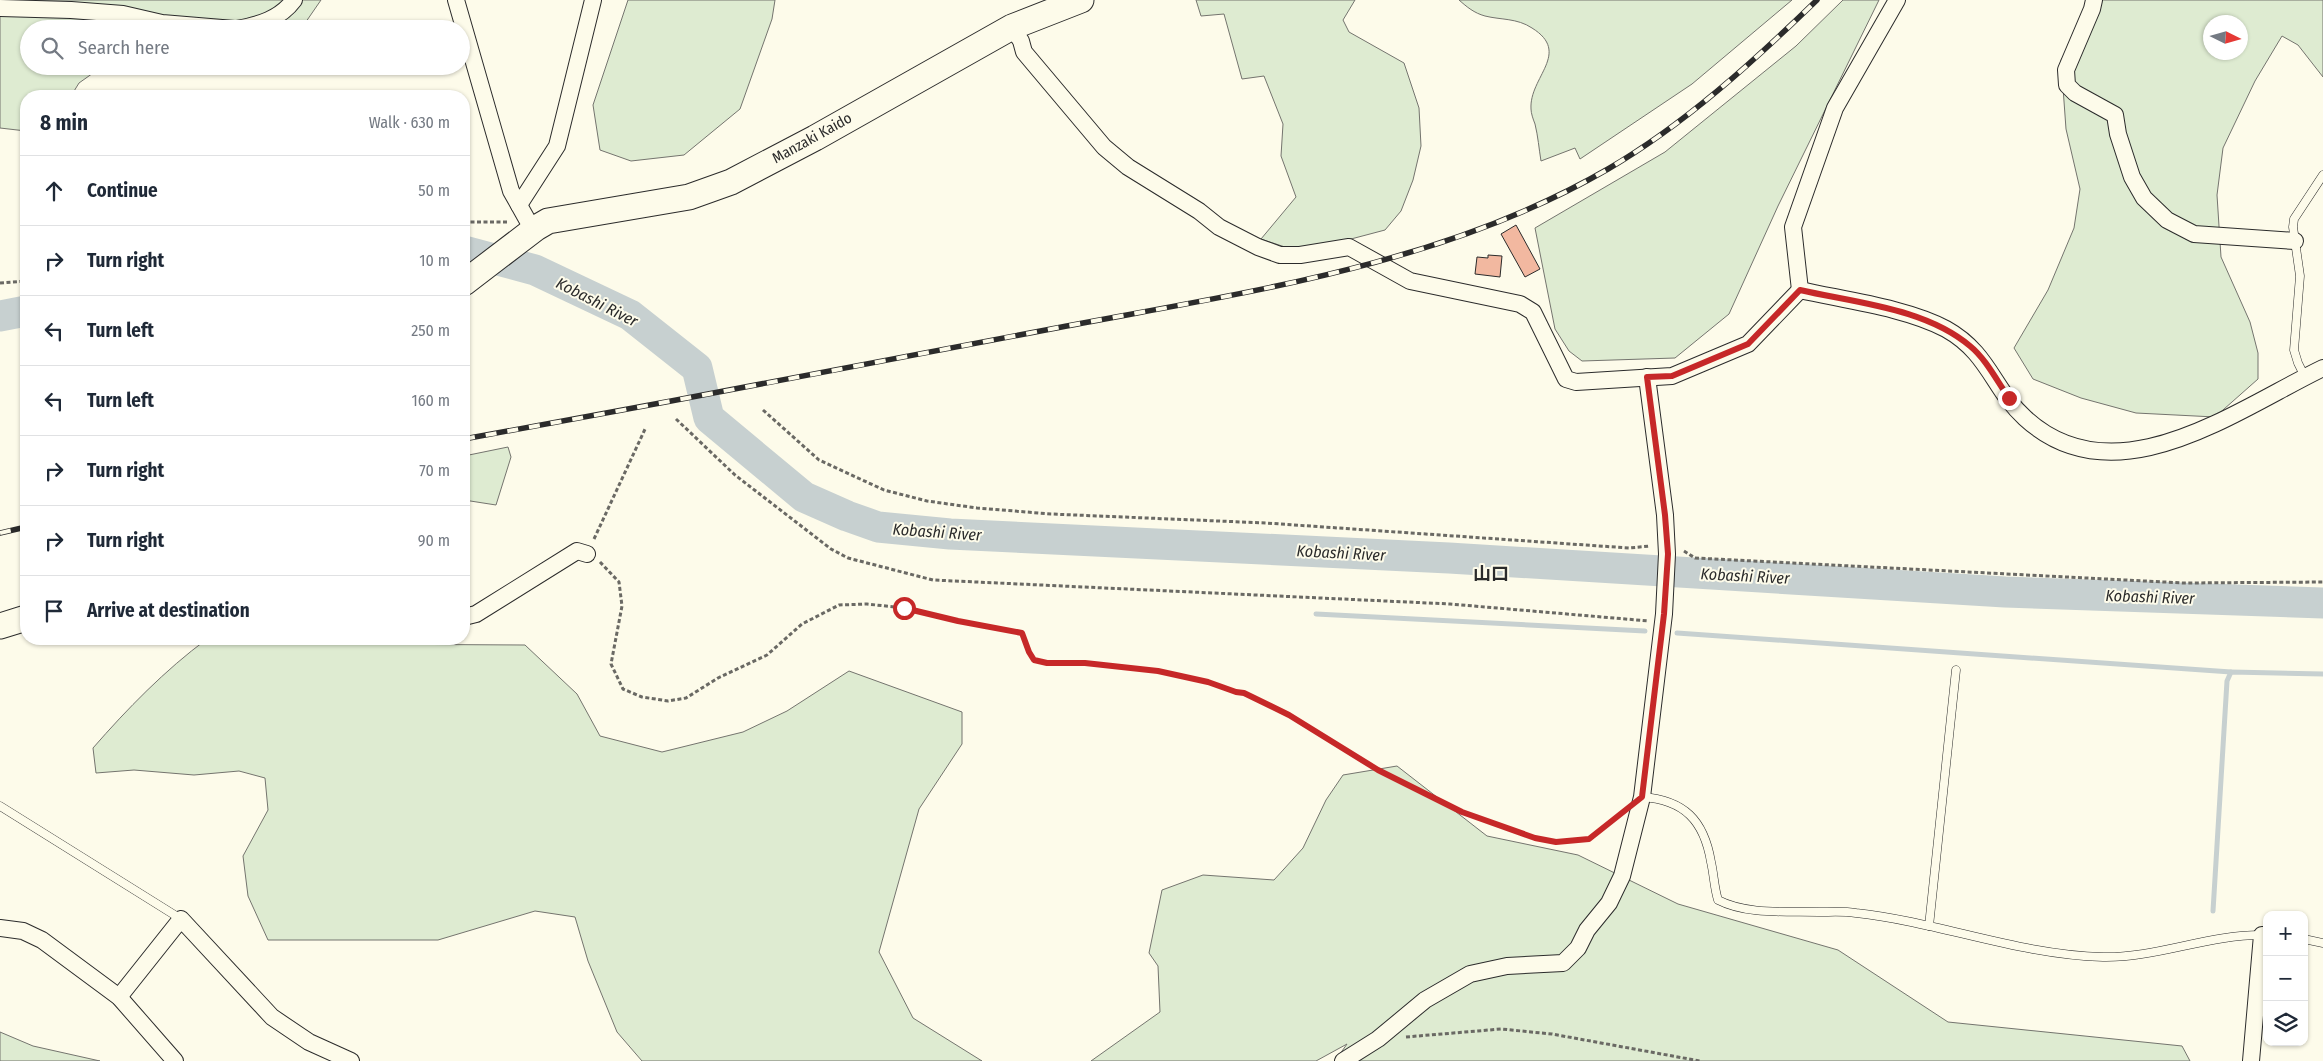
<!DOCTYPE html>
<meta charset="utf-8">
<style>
:root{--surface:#fff;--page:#f6f6f7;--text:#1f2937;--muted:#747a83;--line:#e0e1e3}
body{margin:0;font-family:"Fira Sans Condensed","Noto Sans JP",sans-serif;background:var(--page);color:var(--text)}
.controls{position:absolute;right:15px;bottom:15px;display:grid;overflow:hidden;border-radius:10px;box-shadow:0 1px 4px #0004}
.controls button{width:45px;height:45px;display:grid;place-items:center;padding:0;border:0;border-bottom:1px solid var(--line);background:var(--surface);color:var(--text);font:25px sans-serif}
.compass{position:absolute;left:2203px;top:15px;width:45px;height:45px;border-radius:50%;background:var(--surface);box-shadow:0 1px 4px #0004;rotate:95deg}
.stop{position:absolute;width:15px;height:15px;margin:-11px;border:4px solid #c62828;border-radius:50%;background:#fff}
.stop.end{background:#c62828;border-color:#fff;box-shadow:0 1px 5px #0008}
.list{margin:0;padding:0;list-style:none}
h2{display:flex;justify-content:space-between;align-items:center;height:65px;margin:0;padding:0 20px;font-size:21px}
h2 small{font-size:16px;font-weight:400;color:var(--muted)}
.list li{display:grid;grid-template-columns:32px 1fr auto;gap:15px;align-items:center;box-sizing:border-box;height:70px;padding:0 20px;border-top:1px solid var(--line)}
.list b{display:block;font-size:19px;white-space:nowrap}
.list em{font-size:16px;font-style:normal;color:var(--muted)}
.icon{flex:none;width:28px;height:28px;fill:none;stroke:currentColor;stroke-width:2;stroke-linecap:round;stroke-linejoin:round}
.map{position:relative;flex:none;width:2323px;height:1061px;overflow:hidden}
.search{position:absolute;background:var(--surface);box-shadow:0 1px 4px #0004;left:20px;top:20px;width:450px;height:55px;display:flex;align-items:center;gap:12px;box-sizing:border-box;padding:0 18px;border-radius:28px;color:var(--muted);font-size:19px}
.panel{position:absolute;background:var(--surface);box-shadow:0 1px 4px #0004;left:20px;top:90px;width:450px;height:555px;border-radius:20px}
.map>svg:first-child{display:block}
.green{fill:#deebd1;stroke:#74746e;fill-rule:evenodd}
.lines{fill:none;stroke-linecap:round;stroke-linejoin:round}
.stream{stroke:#c7d0d0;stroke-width:5}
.river{stroke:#c7d0d0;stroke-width:31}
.building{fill:#f2b8a0;stroke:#2b2b2b}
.service-casing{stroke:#2b2b2b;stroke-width:9}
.minor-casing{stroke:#2b2b2b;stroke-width:18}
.primary-casing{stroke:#2b2b2b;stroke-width:27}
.path{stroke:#6a6964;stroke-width:3;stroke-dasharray:4 2.5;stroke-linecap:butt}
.service{stroke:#fdfbea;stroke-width:8}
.minor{stroke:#fdfbea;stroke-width:16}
.primary{stroke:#fdfbea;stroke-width:25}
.rail-casing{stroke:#2b2b2b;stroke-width:5.5}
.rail{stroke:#fdfbea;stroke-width:4;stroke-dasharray:11;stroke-linecap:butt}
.route{stroke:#c62828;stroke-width:6}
.labels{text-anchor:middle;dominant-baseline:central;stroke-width:4;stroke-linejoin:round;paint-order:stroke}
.street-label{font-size:15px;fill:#2b2b2b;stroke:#fdfbea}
.water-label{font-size:16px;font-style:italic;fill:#2b2b2b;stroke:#fdfbea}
.quarter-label{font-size:18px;font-weight:bold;fill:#2b2b2b;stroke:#fdfbea}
</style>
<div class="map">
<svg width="2323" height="1061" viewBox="0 0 2323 1061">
<rect width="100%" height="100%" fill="#fdfbea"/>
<g class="green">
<path d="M0,0h321l-20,29h-272v37h74l-24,17 -8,13h-45v35l-26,-3z"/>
<path d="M628,0h147l-3,19 -32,90 -56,46 -53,6 -31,-11 -7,-45z"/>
<path d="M1196,0h159l-12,20 6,12 55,31 15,45 2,38 -8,34 -12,31 -16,19 -68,18 -26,1 -30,-10 35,-42 -15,-41 2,-32 -19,-48 -22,3 -18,-65 -23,2z"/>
<path d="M1459,0h333l-100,84 -112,75 -5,-11 -34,13c-2,-12 -3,-25 -6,-37 -2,-5 -4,-11 -4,-15 -2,-32 41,-56 1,-81 -15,-10 -31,-8 -47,-12 -11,-3 -18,-9 -26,-16z"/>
<path d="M1843,0h36l-101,206 -49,108 -54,44 -93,3 -13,-10 -14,-22 -20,-101 130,-76 131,-106z"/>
<path d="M2101,0h222v77l-25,-32 -16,-9 -27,45 -32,67 -6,47 4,62 29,65 8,31v26l-43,38 -79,-4 -55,-15 -48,-19 -19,-31 34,-58 26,-62 6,-39 -14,-60 -5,-69zM2210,22h30v30h-30z"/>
<path d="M508,447l3,10 -15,48 -32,-5v-44z"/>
<path d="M207,639h112l23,5 183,1 52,49 23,42 62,16 81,-20 44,-21 62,-40 113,41v32l-43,65 -40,143 34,66 69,43h-340l-25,-29 -29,-71 -13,-44 -40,-6 -97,29h-170l-20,-44 -5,-40 25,-46 -3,-32 -26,-7 -45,4 -60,-5 -38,3 -3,-25c34,-39 72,-78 114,-109z"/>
<path d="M1397,766l90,70 91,19 100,49 160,46 110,72 234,24 8,15h-855l12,-17 -31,17h-225l69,-49 -2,-46 -9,-13 13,-63 41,-15 71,5 29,-32 23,-48 17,-25z"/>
<path d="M0,1032l33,14 67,15h-100z"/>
</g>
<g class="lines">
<g class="stream">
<path d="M1316,614l329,17"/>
<path d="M1677,633l554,39"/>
<path d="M2213,911l14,-230 4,-9 92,2"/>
</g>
<g class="river">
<path d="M464,251l71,19 95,45 67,53 12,50 95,79 43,19 31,11 72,7 499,24 556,34 318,11"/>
<path d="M0,316l26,-5"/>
</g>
</g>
<g class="building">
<path d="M1516,225l24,44 -15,8 -24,-43z"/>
<path d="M1488,255l14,1 -2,21 -25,-3 2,-17 11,1z"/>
</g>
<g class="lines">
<g class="service-casing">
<g id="service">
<path d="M2305,377l-7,-14 -4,-13 6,-74 -7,-49 1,-8 29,-44"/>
<path d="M1642,797c42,3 62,23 69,65 3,13 3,25 7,38 29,15 68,11 101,12 12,0 25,-1 37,1 83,9 163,42 247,44 54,1 106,-23 161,-22"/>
<path d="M0,806l181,113"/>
<path d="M1929,926l27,-256"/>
<path d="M2304,939l19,4"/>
</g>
</g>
<g class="minor-casing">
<g id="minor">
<path d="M456,0l55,191 18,32 7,5"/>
<path d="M2094,0l-2,9 -26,61 1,15 8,8 40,22 3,19 14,43 12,21 23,22 27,14 101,7"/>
<path d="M0,8l71,2 52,4 39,9 72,6"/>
<path d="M1012,27l9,14 3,11 80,95 24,20 71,44 20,16 39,20 22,8h20l49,-8 61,34 110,23 13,8 33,67 10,3 96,-6 76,-32 52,-54"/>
<path d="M236,29c23,-4 44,-10 58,-29"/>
<path d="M519,205l38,-59 36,-146"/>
<path d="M1800,290c44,10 107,18 146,39 43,24 47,60 79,89 90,83 211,-8 298,-50"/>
<path d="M1800,290l-7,-63 42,-119 62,-108"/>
<path d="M464,617l12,-3 101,-63 10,3"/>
<path d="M0,928l23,3 19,9 77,57 56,64"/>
<path d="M119,997l62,-78 91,98 37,25 42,19"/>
<path d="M1343,1061l35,-22 47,-39 45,-26 37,-8 56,-3 15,-15 9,-18 22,-27 13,-27 20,-79 22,-183 3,-60 -2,-39 -18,-138"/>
<path d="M2251,1061l11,-126"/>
</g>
</g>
<g class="primary-casing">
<g id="primary">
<path d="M464,283l72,-55 12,-7 141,-24 42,-15 84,-44 197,-111 69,-27"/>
<path d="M0,626l26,-8"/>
</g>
</g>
<g class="path">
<path d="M464,222h45"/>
<path d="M0,283l26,-2"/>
<path d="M763,410l56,50 65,30 43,11 50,7 74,6 215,9 363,25 21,-2"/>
<path d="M676,419l59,56 96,74 17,9 85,22 517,24 199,17"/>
<path d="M594,539l52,-112"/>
<path d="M1684,551l11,7 489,25 139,-1"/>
<path d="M600,562l19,20 3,24 -11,58 12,25 19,8 26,4 18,-3 32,-20 49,-23 35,-31 37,-19 28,-1 37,4 54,13 64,12 7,19 6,8 12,3h38l73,8 50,11 27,10 9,1 45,22 89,55 84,42 73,26 21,4 33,-3 31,-24"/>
<path d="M1406,1037l95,-8 51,5 148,27"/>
</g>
<use href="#service" class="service"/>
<use href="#minor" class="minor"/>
<use href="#primary" class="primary"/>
<g class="rail-casing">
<g id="rail">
<path d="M464,439c196,-35 391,-73 587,-110 188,-36 388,-62 557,-160 77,-45 145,-107 209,-169"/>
<path d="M0,533l26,-6"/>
</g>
</g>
<use href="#rail" class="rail"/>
</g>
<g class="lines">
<path class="route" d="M904,608l54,13 64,12 7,19 5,8 13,3h38l73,8 50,11 28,10 8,1 45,22 89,55 84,42 73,26 21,4 33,-3 53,-42 22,-183 4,-60 -3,-39 -18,-138 25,-1 76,-32 52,-54c56,13 125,18 170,56 16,13 27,35 39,52"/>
</g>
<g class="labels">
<g class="street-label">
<text transform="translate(812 138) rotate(-29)">Manzaki Kaido</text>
</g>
<g class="water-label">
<text transform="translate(597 302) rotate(27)">Kobashi River</text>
<text transform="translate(937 532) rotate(4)">Kobashi River</text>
<text transform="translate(1341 553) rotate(3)">Kobashi River</text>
<text transform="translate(1745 576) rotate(3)">Kobashi River</text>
<text transform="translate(2150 597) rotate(2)">Kobashi River</text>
</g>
<g class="quarter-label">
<text x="1491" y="574">山口</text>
</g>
</g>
</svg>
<div class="controls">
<button>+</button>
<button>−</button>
<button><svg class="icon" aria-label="layers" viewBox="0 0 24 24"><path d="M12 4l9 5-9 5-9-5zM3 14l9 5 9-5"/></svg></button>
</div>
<svg class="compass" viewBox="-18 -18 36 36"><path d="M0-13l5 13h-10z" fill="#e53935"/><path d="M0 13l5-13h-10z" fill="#747a83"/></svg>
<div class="stop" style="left:904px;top:608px"></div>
<div class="stop end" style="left:2009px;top:398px"></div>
<div class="search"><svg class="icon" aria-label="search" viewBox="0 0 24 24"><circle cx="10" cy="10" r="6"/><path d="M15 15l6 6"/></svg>Search here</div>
<section class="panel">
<h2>8 min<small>Walk · 630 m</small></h2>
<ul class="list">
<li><svg class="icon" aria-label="ahead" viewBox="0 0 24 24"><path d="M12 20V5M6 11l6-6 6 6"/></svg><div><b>Continue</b></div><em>50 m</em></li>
<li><svg class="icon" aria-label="right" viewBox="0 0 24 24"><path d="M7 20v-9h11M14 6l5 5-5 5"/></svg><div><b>Turn right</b></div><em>10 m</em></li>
<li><svg class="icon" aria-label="left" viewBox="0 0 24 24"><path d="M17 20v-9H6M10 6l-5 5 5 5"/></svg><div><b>Turn left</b></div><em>250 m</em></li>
<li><svg class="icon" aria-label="left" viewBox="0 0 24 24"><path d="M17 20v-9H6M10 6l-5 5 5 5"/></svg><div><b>Turn left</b></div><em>160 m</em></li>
<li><svg class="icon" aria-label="right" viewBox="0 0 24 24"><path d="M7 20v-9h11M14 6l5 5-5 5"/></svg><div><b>Turn right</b></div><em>70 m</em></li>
<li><svg class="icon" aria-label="right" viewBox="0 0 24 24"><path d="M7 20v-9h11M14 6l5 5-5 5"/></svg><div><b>Turn right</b></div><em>90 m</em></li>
<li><svg class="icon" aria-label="arrive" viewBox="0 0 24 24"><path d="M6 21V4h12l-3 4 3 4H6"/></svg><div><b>Arrive at destination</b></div></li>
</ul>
</section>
</div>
